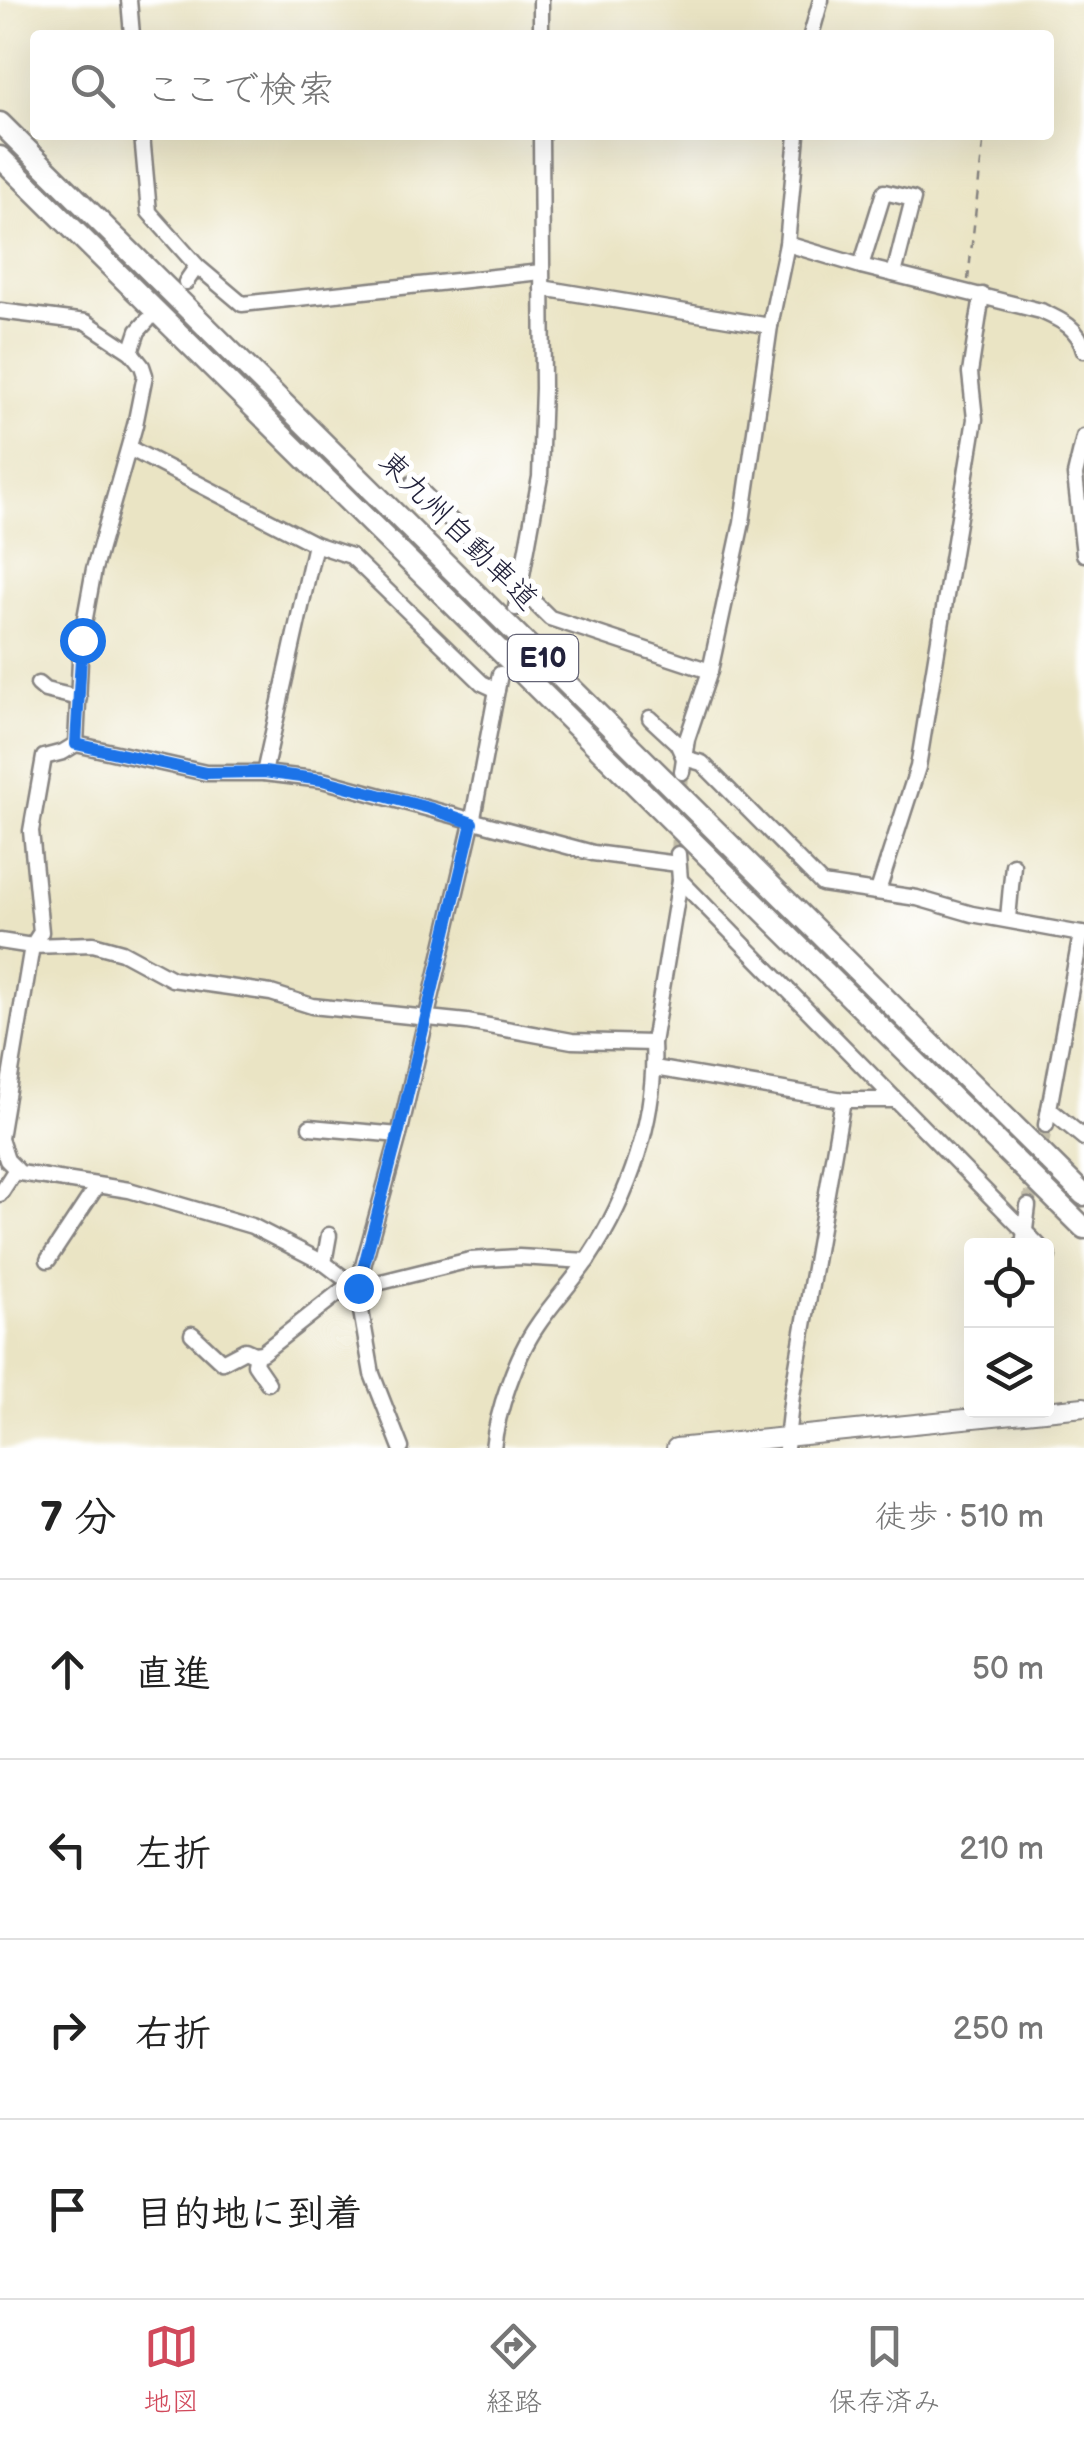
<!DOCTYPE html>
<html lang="ja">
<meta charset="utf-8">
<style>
:root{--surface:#fff;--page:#f6f6f6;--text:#222;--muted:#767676;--line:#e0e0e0;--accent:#d1495b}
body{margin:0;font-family:"Balsamiq Sans","Klee One",sans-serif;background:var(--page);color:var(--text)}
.controls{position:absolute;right:30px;bottom:30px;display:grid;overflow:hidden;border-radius:10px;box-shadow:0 10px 40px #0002}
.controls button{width:90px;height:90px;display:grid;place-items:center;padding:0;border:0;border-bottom:2px solid var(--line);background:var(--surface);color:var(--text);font:50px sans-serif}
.stop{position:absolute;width:30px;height:30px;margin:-22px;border:8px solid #1a73e8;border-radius:50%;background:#fff}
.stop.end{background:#1a73e8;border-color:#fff;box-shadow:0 2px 10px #0008}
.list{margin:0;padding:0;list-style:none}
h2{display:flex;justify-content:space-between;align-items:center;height:130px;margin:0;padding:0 40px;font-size:42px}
h2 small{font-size:32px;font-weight:400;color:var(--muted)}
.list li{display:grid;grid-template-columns:65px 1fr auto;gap:30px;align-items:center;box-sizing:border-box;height:180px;padding:0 40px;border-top:2px solid var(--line)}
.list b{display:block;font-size:38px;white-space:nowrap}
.list em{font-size:32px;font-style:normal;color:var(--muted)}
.icon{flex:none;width:55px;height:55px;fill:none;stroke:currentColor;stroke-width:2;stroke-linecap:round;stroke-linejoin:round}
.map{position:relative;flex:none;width:1084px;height:1448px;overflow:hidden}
.search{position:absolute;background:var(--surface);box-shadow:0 10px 40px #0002;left:30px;right:30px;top:30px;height:110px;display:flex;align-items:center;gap:25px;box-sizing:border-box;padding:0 35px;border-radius:10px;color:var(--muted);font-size:38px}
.sheet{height:850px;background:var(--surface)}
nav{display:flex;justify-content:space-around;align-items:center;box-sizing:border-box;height:140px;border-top:2px solid var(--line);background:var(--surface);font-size:28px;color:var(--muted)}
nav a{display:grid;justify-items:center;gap:5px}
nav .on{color:var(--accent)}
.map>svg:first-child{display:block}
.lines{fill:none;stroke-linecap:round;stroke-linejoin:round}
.minor-tunnel{stroke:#c2bda9;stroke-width:14;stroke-dasharray:14 7;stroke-linecap:butt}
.minor-casing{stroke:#868380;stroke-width:19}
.major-casing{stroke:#868380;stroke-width:22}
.highway-casing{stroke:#868380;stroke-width:25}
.path{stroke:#868380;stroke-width:2.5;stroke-dasharray:8 8;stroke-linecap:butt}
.minor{stroke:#fff;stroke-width:14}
.major{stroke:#fff;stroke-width:18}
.highway{stroke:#fff;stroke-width:20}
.route{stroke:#1a73e8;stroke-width:12}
.labels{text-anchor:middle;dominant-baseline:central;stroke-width:10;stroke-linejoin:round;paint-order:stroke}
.shield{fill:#fff;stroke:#646476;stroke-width:2.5}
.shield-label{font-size:28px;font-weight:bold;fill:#22223b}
.street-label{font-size:30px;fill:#22223b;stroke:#fff}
</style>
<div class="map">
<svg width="1084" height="1448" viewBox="0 0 1084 1448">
<rect width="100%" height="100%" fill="#fff"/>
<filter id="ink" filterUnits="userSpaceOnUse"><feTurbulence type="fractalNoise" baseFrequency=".01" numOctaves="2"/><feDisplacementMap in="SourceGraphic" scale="20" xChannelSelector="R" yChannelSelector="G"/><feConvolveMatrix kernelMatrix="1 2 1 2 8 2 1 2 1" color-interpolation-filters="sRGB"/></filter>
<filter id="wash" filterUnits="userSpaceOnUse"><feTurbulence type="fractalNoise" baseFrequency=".0048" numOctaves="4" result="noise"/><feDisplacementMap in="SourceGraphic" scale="40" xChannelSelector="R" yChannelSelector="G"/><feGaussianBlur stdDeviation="2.25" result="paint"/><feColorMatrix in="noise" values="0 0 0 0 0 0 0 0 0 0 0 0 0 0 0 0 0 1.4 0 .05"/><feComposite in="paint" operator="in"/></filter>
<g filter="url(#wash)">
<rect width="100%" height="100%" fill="#eae4c4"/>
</g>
<g filter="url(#ink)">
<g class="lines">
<g class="minor-tunnel">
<path d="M678,854l4,-82"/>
<path d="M1028,1206l18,-81"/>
</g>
<g class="minor-casing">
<g id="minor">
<path d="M129,0l3,35"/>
<path d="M541,0v35"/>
<path d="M811,35l10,-35"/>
<path d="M142,135l7,77 48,54 45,38 299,-32"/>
<path d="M787,244l74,22 180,45c20,9 37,16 43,39"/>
<path d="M861,266l23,-74 29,7 -19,75"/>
<path d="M186,282l11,-16"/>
<path d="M542,288l228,38"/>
<path d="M0,311l86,11 45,30 11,14 3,9 -10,50 -41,144 -13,71 -5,104"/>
<path d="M131,352l7,-21 10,-11"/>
<path d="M1084,437l-9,38 9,79"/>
<path d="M129,448l186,96 36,12 131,127 15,7"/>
<path d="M413,483l137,135 160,53"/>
<path d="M516,608l24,-131 3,-89 -2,-253"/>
<path d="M38,684l7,6 34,8"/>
<path d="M650,718l27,25 7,15 18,5 120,121 95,14 55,16 109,20"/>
<path d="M682,772l5,-33 23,-68 32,-149 28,-196 17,-82 10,-109"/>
<path d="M264,773l51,-229"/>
<path d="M680,880l359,366"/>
<path d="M878,891l40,-124 57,-348 -5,-46 12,-78"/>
<path d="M1008,918l5,-53"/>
<path d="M0,941l32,5 61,-2 29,8 50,27 99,14 41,13 155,16 105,19 81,2"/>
<path d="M654,1068l189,32h52"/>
<path d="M1049,1109l35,29"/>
<path d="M1046,1125l35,-191h3"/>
<path d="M310,1127l89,8"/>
<path d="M0,1138l32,-192 9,-14 -10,-101 13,-74 19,-5 13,-8 130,29h58l58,7 271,73 85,11"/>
<path d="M0,1139l7,21 13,13 109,17 123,36 72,37 33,25 113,-28 49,-3 68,4"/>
<path d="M0,1194l16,-25"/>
<path d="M1023,1246l5,-40"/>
<path d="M1046,1254l2,2"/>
<path d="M48,1260l49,-74"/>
<path d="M324,1263l5,-28"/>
<path d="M192,1334l30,28 23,-12 9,4 8,-1 89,-70"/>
<path d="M257,1354l-2,10 13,19"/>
<path d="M401,1448l-29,-74 -15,-86 42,-153 73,-312 28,-149"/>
<path d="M493,1448c4,-36 23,-92 44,-122 15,-23 35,-43 51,-67 41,-62 69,-141 65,-216l27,-163 -2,-26"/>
<path d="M786,1448l6,-53 51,-295"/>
</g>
</g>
<g class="major-casing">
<path id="major" d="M676,1448l408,-41"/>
</g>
<g class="highway-casing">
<g id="highway">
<path d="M0,123l1084,1072"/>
<path d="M0,157l1084,1071"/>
</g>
</g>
<path class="path" d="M968,280l16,-145"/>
<use href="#minor" class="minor"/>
<use href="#major" class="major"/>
<use href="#highway" class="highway"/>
</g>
</g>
<g class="lines" filter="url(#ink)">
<path class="route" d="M82,640l-6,104 130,29 58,-1 58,8 107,28 43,15 -74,312 -40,153"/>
</g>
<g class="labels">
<rect class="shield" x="508" y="635" width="70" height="46" rx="8"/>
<g class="shield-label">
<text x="543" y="658">E10</text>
</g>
<g class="street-label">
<text transform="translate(458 531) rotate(45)">東九州自動車道</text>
</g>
</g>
</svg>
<div class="controls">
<button><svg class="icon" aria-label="locate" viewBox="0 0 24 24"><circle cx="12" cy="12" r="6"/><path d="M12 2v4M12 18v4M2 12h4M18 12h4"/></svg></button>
<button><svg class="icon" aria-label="layers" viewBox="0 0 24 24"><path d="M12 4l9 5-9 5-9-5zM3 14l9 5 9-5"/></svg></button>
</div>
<div class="stop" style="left:82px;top:640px"></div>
<div class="stop end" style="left:358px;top:1288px"></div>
<div class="search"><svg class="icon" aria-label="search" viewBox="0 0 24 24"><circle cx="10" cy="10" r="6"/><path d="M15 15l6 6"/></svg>ここで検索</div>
</div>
<section class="sheet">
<h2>7 分<small>徒歩 · 510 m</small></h2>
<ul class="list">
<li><svg class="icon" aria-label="ahead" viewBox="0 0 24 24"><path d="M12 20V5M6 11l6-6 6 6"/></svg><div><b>直進</b></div><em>50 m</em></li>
<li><svg class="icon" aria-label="left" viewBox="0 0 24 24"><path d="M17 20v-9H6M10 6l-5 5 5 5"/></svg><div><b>左折</b></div><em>210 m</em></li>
<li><svg class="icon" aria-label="right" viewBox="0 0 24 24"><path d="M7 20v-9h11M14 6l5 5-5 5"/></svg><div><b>右折</b></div><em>250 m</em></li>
<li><svg class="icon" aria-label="arrive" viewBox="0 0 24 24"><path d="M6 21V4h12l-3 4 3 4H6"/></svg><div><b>目的地に到着</b></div></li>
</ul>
</section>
<nav>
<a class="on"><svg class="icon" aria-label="map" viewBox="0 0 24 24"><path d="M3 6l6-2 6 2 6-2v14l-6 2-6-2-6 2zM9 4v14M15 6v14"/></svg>地図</a>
<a><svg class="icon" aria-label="directions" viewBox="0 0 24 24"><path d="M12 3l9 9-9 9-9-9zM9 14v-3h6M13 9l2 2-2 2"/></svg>経路</a>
<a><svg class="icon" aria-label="saved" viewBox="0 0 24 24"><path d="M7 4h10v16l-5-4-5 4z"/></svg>保存済み</a>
</nav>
